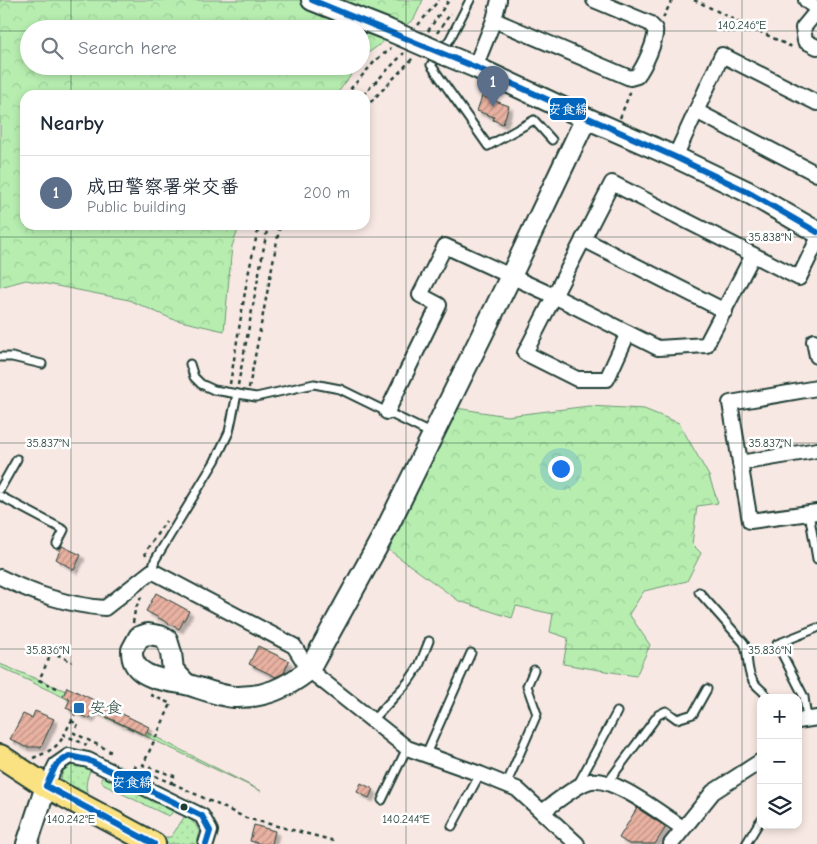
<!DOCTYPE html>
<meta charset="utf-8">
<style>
:root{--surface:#fff;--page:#f6f6f7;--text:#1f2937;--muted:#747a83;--line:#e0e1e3;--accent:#0f766e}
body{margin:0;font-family:"Comic Neue","Klee One",sans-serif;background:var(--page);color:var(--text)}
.controls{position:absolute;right:15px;bottom:15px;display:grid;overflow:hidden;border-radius:10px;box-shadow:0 2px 8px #0003}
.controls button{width:45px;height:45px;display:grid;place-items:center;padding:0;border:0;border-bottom:1px solid var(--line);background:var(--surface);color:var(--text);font:25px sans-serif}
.you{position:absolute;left:560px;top:468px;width:18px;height:18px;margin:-12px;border:4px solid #fff;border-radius:50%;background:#1a73e8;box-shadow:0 0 0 8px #1a73e833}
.badge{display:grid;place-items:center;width:32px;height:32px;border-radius:50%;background:var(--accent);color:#fff;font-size:16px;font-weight:700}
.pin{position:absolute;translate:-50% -41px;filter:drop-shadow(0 1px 2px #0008)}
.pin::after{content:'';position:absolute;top:26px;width:18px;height:15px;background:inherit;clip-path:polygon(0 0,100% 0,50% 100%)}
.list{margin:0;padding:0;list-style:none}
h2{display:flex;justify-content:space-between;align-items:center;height:65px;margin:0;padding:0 20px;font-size:21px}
h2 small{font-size:16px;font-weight:400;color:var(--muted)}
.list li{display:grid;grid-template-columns:32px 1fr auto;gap:15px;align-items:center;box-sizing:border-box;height:75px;padding:0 20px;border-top:1px solid var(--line)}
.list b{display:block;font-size:19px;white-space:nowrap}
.list p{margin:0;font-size:16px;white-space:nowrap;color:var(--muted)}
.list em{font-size:16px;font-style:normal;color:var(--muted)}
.icon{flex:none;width:28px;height:28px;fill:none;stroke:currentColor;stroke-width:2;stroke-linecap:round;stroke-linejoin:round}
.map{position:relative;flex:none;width:817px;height:844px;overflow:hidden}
.search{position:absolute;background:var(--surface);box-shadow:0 2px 8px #0003;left:20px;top:20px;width:350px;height:55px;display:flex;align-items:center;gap:12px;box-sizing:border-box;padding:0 18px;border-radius:28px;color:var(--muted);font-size:19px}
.panel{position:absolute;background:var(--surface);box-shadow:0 2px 8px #0003;left:20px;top:90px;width:350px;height:140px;border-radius:15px}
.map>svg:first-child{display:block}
.grass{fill:url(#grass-dots);stroke:#6b9672}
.forest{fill:url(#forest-crowns);stroke:#6b9672}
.building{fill:url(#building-hatch);stroke:#1f3d34;filter:url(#shadow)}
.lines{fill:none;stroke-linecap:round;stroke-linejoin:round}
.lane-casing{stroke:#1f3d34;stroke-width:11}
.street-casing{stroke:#1f3d34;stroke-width:18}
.secondary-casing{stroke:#1f3d34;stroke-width:24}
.primary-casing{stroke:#1f3d34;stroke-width:26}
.path{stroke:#1f3d34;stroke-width:2.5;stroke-dasharray:4 4;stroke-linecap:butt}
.lane{stroke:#fff;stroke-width:7}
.street{stroke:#fff;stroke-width:14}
.secondary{stroke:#fff;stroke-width:20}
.primary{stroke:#fae181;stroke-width:22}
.secondary-bridge-casing{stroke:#1f3d34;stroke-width:24;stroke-linecap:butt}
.secondary-bridge{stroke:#fff;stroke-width:20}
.bus-1-casing{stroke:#fff;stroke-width:10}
.bus-1{stroke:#0065bd;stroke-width:6}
.ticks{fill:none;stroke:#1f3d34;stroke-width:1;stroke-opacity:0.45}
.poi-dot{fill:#1f6fb2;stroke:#fff;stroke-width:2}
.bus-dot{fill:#1f3d34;stroke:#fff;stroke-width:2}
.labels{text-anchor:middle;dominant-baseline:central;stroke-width:5;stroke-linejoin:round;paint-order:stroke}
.poi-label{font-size:16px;fill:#1f3d34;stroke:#fff;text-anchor:start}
.ticks-label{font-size:12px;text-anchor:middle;fill:#1f3d34;stroke:#fff;stroke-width:5;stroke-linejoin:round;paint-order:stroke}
.line-badge{stroke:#fff;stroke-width:2}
.badge-label{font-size:14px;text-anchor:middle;font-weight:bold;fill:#fff}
</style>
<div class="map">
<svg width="817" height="844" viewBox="0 0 817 844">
<defs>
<pattern id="grass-dots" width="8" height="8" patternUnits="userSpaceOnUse" patternTransform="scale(1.25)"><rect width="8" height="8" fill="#b7eeb0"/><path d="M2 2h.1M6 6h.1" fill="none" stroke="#9dcd98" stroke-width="1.8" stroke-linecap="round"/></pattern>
<pattern id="forest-crowns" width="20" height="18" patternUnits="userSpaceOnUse" patternTransform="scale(1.25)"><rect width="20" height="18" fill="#b7eeb0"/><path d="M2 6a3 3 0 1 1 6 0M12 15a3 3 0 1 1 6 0" fill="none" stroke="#9dcd98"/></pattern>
<pattern id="building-hatch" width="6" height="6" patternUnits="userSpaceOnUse" patternTransform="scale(1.25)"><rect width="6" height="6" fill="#e9b1a1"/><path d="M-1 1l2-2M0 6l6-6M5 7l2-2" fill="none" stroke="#bc9184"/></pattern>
<filter id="shadow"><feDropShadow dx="4" dy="4" stdDeviation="1" flood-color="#0004"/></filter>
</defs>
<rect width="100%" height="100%" fill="#f8e8e3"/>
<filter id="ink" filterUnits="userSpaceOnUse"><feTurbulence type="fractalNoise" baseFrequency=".02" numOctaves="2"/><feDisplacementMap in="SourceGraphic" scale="10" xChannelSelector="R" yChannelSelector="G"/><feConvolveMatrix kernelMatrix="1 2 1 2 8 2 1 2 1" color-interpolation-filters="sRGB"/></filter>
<g filter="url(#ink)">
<g class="grass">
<path d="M73,765h11l7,3c-4,11 -8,19 -1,30l73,39h8l14,-21c11,6 18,16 11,28h-26l-94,-49 -11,-10 -4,-7c2,-8 5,-11 12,-13z"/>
<path d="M103,775l71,36 -5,5 -5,-2 -60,-29 -3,-5z"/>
</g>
<g class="forest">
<path d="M0,0h423l-9,19 -47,35 -6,8v-33h-332v37h329l-22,29h-311v130h215l-8,21 -8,85 -52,-12 -43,-19 -103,-20 -26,7z"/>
<path d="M589,406l55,3 35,14 30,53 9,27 -21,3 -5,38 9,9 -14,28 -43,10 -15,23 21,31 -14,31 -73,-12 5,-26 -18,-6 3,-18 -37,-8 -4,12 -53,-17 -70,-51 67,-142 51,8z"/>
<path d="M0,664l66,27 195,100 -261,-124z"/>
</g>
<g class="building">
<path d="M482,96l27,10 -6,18 -10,-4 1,-3 -17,-6z"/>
<path d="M62,546l19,9 -7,15 -18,-11z"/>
<path d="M156,593l33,18 -10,18 -33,-18z"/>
<path d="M258,646l31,15 -5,12 -8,4 -27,-13z"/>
<path d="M67,687l82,40 -4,8 -51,-24 -4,8 -24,-11 4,-9 -7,-3z"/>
<path d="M35,711l19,8 -13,28h-16l-15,-8 13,-25 9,4z"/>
<path d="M361,783l12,6 -4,9 -12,-6z"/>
<path d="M637,808l29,19 -11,17h-26l-10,-6z"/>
<path d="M254,825l21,6 -3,13h-11l-11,-3z"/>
</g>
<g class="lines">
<g class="lane-casing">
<g id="lane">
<path d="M470,0l-20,39 -19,26 57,81 46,-26 18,20"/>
<path d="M0,357h12l30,7"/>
<path d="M190,364l4,13 7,7 13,6 42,7 58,-13 26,5 92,45"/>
<path d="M0,489l17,-30"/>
<path d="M0,496l64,34 -7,14"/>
<path d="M809,513l8,46"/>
<path d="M152,571l3,-11 60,-99 14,-29 8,-38"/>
<path d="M699,592l45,51c5,11 2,26 8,36 3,8 12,11 16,19"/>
<path d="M807,719l-3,-22 -27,-53 40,-16"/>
<path d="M373,720l35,-38 11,-16 10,-25"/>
<path d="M426,754l45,-101"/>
<path d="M608,782l50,-67 8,-4 11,8 16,-5 14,-25"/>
<path d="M578,784l39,-72"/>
<path d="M506,785l31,-71 -10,-28 7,-16"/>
<path d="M382,800l25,-52"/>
<path d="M452,826l28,-52"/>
<path d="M746,844l14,-23"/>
</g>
</g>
<g class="street-casing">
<g id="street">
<path d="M806,0l11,9"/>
<path d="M817,11l-14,17 2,13 12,6"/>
<path d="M494,20l136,58 7,-2c7,-9 20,-36 18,-47l-6,-6 -55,-23"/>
<path d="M475,67l19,-47 5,-20"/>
<path d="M696,111l121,63"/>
<path d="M675,157l47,-102 95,48"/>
<path d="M583,239l142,72"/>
<path d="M628,333l-21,46h-30l-52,-26 87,-170 187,95 18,-37"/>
<path d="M814,341l3,15"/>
<path d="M817,388l-87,15 20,118 67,-9"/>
<path d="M387,412l52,-107 -19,-10 25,-49 109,50 104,52 48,-3 47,-90"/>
<path d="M740,463l77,-13"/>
<path d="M0,577c35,17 67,28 105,31l47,-37 142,75 15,24 98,78 73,26 37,15 60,55"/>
<path d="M798,721l19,-3"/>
<path d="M46,786l10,-21 13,-9 19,4 114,56 8,15 -4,13"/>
<path d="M542,812c11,-8 37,-29 49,-31 24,-4 71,34 92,47"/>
<path d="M671,844l42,-52 48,-31"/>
</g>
</g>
<g class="secondary-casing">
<g id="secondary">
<path d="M312,0l74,29"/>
<path d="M446,55l29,12 86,40 114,50 71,34 71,41"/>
<path d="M148,634l12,2 7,4 4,13 2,17 13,14c-16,-3 -45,-5 -52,-22 -2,-3 -2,-9 -2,-12l7,-13z"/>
<path d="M186,684c14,4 34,12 48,13 30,1 52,-9 75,-27l75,-136 127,-258 75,-158"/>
<path d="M27,844l19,-58"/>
</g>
</g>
<g class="primary-casing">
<path id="primary" d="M0,756l46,30 108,58"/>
</g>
<g class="path">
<path d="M694,0l100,48"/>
<path d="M663,18l9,-18"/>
<path d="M418,25l21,-25"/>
<path d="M428,31l21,-31"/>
<path d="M437,33l14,-20"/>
<path d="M345,95l31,-35 15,-12"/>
<path d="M363,95l41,-42"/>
<path d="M365,108l49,-51"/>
<path d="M620,118l11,-28"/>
<path d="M230,384l17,-104 12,-55"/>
<path d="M238,385l30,-160"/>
<path d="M249,388l31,-163"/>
<path d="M146,556l-1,-4 21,-31"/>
<path d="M133,623l2,-13 6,-13"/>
<path d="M57,688l-18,-8 13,-28 20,10"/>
<path d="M76,712l-12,23 23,10"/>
<path d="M71,721l7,3 -4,9 36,18 -2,4"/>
<path d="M33,758c13,-5 25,-10 31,-23"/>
<path d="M133,766l38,17 3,-7 -31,-11 28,-61 -22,-10"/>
<path d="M172,783l74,35 85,22 5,4"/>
</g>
<use href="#lane" class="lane"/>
<use href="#street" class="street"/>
<use href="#secondary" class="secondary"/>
<use href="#primary" class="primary"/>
<g class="secondary-bridge-casing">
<path id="secondary-bridge" d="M386,29l60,26"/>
</g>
<use href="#secondary-bridge" class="secondary-bridge"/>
<g class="bus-1-casing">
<g id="bus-1">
<path d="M312,0l163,67 200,90 71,34 71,41"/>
<path d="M46,786l10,-21 13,-9 19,4 114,56 8,15 -4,13"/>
<path d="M46,786l108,58"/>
</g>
</g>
<use href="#bus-1" class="bus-1"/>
</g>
</g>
<path class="ticks" d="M71,0v29M406,0v844M742,0v844M0,31h29M361,31h456M71,66v29M71,225v619M0,237h817M0,443h817M0,649h817"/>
<rect class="poi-dot" x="73" y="702" width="12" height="12" rx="2.5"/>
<circle class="bus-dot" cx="184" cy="807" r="4.5"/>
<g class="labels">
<g class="poi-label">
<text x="90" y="708">安食</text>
</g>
</g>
<g class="ticks-label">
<text x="742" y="29">140.246°E</text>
<text x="770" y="241">35.838°N</text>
<text x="48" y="447">35.837°N</text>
<text x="770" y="447">35.837°N</text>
<text x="48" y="654">35.836°N</text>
<text x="770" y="654">35.836°N</text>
<text x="71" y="823">140.242°E</text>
<text x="406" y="823">140.244°E</text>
</g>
<g class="line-badge">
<rect x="549" y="97" width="38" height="24" rx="5" fill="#0065bd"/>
<rect x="113" y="770" width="39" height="24" rx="5" fill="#0065bd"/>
</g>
<g class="badge-label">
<text x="568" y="114">安食線</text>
<text x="132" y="787">安食線</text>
</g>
</svg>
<div class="controls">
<button>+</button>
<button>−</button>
<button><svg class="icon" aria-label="layers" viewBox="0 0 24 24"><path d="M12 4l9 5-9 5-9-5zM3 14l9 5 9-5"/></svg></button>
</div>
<div class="you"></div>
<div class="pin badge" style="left:493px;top:107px;background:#5c6f8a">1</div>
<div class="search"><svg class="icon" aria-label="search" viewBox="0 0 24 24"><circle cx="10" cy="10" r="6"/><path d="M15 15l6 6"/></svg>Search here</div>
<section class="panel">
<h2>Nearby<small></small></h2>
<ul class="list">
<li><span class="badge" style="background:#5c6f8a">1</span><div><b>成田警察署栄交番</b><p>Public building</p></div><em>200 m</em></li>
</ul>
</section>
</div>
